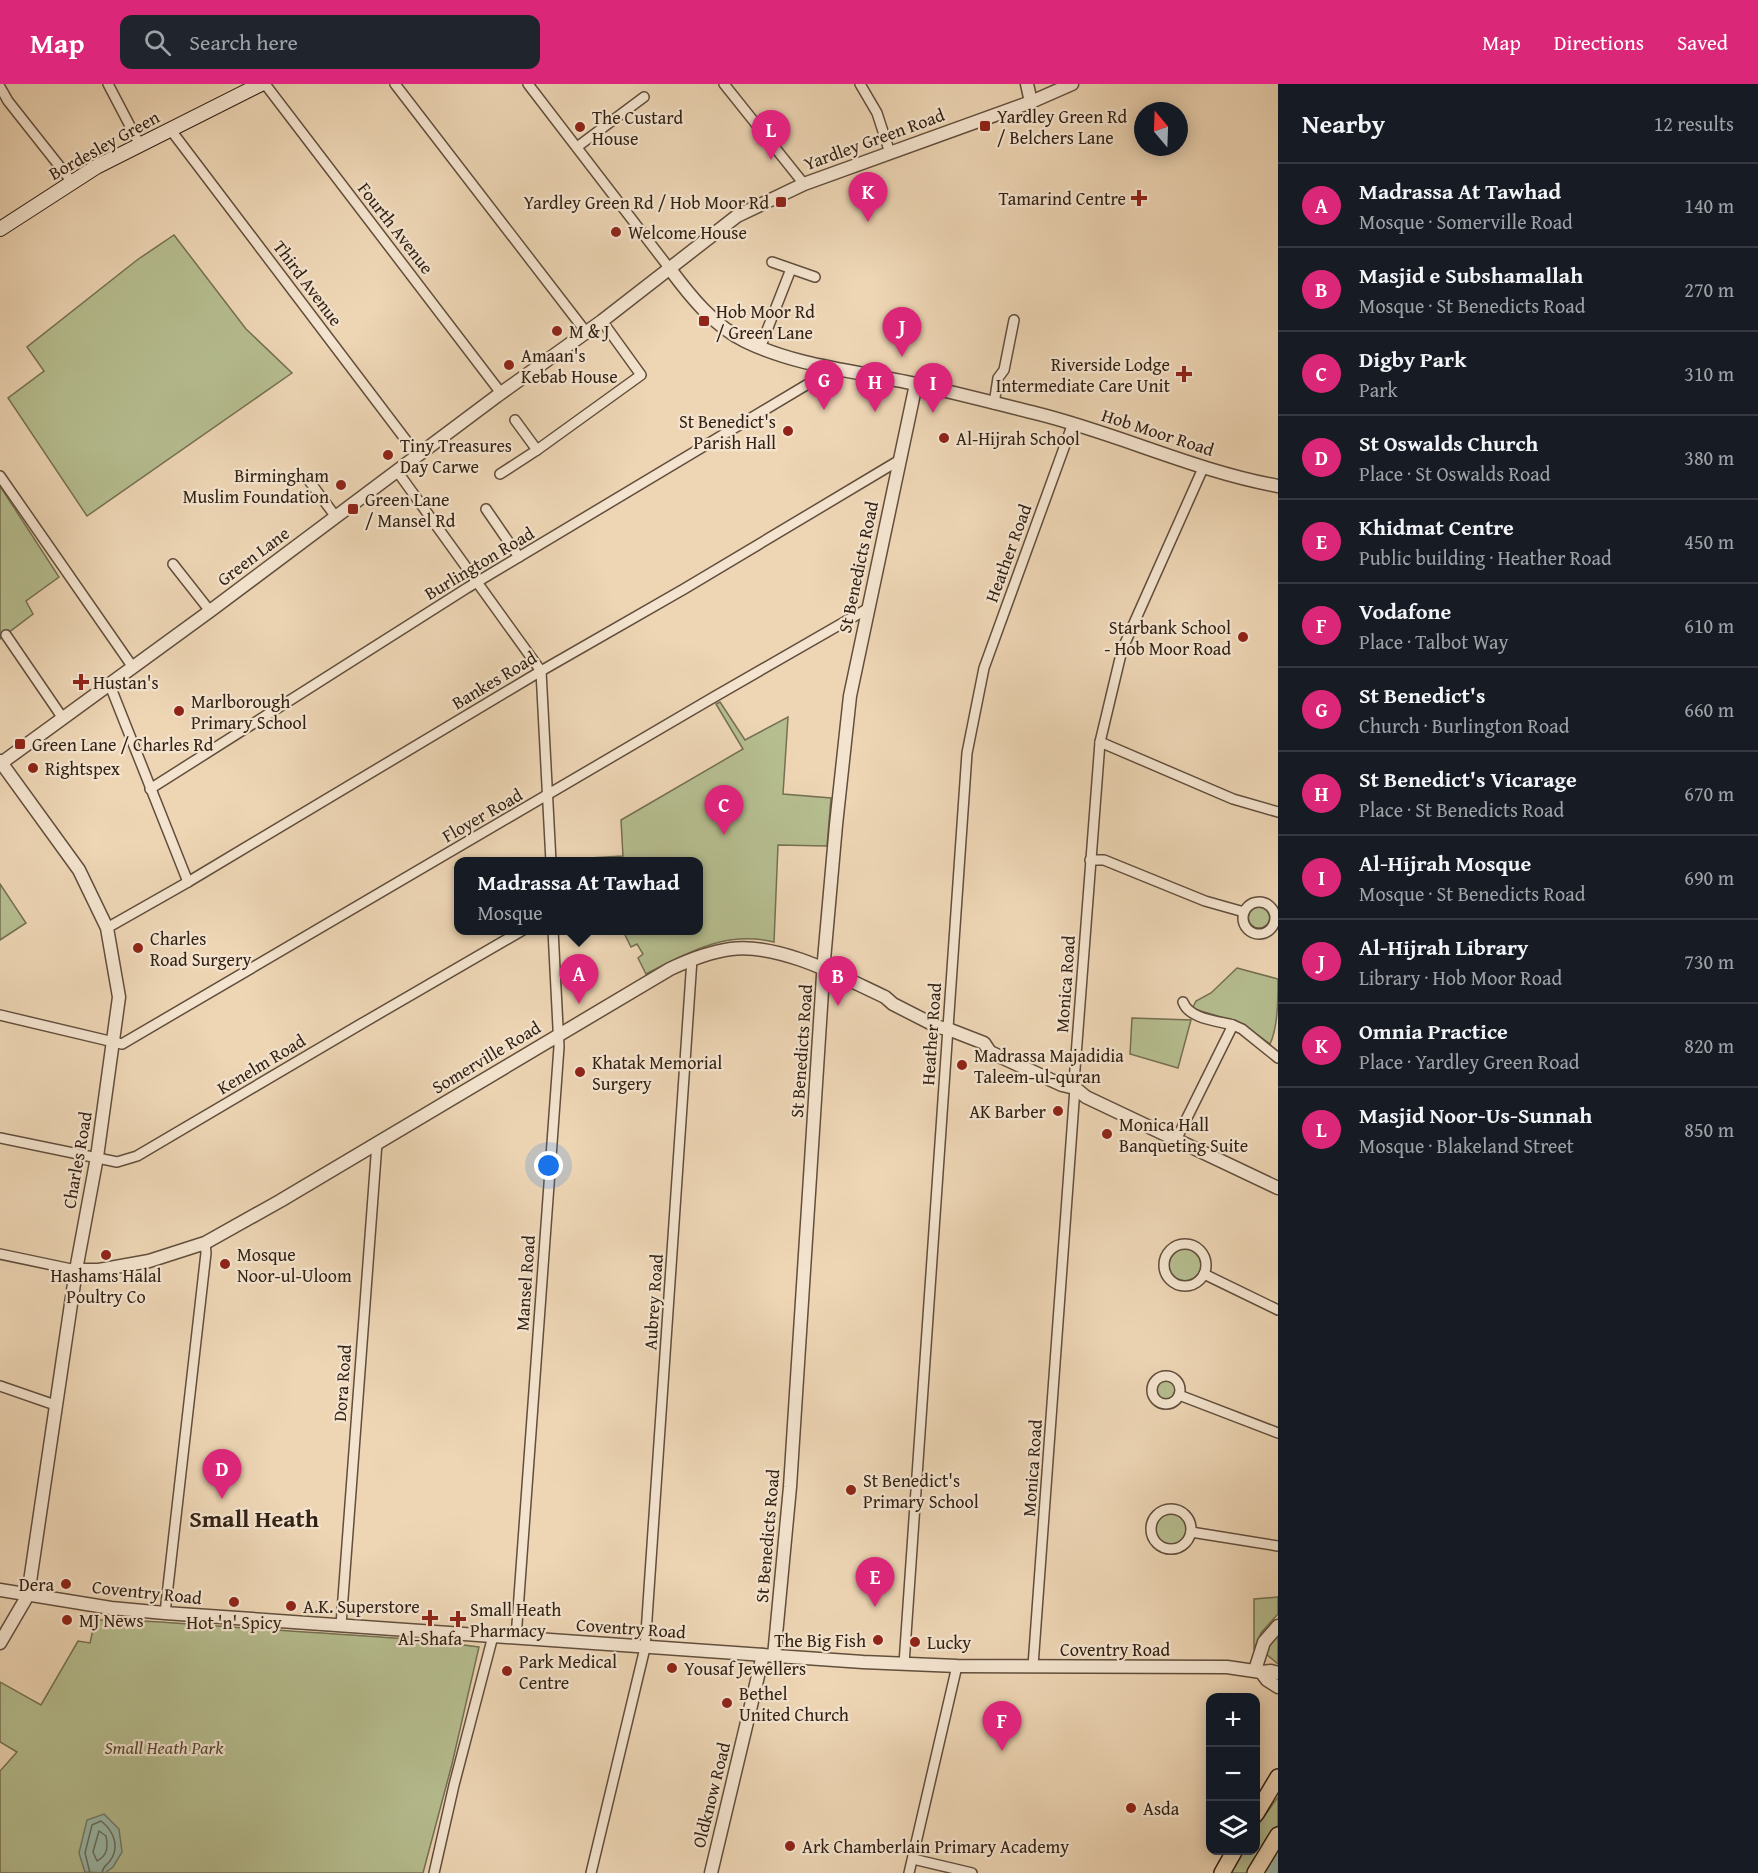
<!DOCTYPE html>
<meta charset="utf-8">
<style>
:root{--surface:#171b24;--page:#20242c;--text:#f1f3f6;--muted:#9ea1a6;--line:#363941;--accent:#db2777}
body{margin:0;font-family:"Gentium Book Plus",serif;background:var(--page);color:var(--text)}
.controls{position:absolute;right:18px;bottom:18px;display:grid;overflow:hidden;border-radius:12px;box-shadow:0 3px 15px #0003}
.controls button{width:54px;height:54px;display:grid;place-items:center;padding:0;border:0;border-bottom:2px solid var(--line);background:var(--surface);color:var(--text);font:30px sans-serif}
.compass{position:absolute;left:1134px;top:18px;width:54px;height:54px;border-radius:50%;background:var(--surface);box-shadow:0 3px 15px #0003;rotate:341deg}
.you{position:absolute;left:549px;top:1082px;width:21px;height:21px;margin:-15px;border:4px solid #fff;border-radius:50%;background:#1a73e8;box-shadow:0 0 0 9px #1a73e833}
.badge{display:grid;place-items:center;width:39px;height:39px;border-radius:50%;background:var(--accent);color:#fff;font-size:20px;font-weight:700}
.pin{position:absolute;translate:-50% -50px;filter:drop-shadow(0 2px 3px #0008)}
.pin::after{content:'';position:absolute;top:32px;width:21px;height:18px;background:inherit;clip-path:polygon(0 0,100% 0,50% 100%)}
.popup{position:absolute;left:454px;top:773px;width:249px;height:78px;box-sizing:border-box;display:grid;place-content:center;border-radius:12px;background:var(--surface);filter:drop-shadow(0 2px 4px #0005);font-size:20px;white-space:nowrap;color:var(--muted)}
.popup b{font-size:22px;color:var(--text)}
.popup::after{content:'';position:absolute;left:50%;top:100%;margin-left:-12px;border:12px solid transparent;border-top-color:var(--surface)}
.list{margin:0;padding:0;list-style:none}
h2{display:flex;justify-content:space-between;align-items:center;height:78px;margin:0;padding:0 24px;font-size:26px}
h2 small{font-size:20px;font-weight:400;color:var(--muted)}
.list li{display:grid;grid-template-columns:39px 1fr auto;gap:18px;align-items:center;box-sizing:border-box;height:84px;padding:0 24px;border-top:2px solid var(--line)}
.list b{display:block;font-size:22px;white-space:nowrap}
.list p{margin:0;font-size:20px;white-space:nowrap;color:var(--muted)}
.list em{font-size:20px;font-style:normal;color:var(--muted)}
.icon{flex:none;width:33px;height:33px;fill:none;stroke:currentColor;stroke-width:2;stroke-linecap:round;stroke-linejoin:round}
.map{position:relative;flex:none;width:1278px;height:1789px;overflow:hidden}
header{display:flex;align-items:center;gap:36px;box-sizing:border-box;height:84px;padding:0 30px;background:var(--accent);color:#fff}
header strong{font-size:28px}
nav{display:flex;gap:33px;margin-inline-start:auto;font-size:21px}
.search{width:420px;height:54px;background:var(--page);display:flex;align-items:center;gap:15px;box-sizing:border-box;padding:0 21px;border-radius:12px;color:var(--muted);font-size:22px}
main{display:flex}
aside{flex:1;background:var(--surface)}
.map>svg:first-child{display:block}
.green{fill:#b6be90;stroke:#747052;stroke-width:1.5}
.water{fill:#9ab9a9;stroke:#707c6d;stroke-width:1.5}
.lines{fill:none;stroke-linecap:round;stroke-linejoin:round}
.shore{stroke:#666d5e;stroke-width:1.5}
.stream{stroke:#707c6d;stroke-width:2}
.river{stroke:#9ab9a9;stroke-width:15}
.minor-casing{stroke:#614e3c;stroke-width:12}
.tertiary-casing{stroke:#614e3c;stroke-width:15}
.secondary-casing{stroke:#322114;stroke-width:16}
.trunk-casing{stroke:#322114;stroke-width:18}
.minor{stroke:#f4e4cf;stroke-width:9}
.tertiary{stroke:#f4e4cf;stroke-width:12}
.secondary{stroke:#f4e4cf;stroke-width:14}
.trunk{stroke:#eed6b5;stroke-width:15}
.poi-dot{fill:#8f2418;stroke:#f4e4cf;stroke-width:2}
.labels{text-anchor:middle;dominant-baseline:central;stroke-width:4.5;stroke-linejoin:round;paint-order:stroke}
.poi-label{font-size:18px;fill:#322114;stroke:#f4e4cf;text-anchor:start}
.street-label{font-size:18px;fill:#322114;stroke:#f4e4cf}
.park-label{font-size:18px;font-style:italic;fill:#534833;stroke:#f4e4cf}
.district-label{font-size:24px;font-weight:bold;fill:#322114;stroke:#f4e4cf}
</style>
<header>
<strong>Map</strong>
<div class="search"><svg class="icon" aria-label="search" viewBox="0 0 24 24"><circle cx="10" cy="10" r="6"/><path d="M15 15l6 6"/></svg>Search here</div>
<nav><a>Map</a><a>Directions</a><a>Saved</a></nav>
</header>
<main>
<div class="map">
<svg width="1278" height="1789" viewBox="0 0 1278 1789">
<rect width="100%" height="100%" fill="#eed6b5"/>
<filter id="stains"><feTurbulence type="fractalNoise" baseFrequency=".00333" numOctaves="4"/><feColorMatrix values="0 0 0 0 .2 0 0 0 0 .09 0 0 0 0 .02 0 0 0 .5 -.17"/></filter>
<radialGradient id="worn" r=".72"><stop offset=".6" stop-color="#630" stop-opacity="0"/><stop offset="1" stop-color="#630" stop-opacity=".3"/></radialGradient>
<g class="green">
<path d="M174,151l72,94 46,44 -205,143 -79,-118 36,-27 -17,-24 110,-87z"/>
<path d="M0,402l59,91 -33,24 7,13 -33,25z"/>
<path d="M720,618l25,38 43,-23 -5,77 48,4 -4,48 -49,-1 -4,97c-48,-12 -87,11 -128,32l-8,-16 5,-4 -6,-10 -6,3 -8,-16 76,-1v-68h-142v-2l66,-4 -2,-36 122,-71 -27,-45z"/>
<path d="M0,800l26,39 -26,17z"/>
<circle cx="1259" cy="833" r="11"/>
<path d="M1237,884l41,11c0,21 0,48 -8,65 -28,-21 -40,-25 -73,-34l-4,-3 3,-6 15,-8z"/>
<path d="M1132,934l59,2 -13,48 -48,-14z"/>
<circle cx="1185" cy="1181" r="16"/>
<circle cx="1167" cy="1306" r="10"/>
<circle cx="1171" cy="1445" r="17"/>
<path d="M1278,1513v17l-17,19 -7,17v-51z"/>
<path d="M95,1536c56,-1 110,6 165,9 73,5 146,8 219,18l-27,117 -29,109h-423v-102l17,-19 -17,-10v-60l41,23 37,-64 12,2z"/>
<path d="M1276,1552h2v28l-12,-10 1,-6z"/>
<path d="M1278,1713v28l-28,48h-24l13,-22 17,-1v-22z"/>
</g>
<path class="water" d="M104,1730l15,15 3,23 -9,15 -8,6 -20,-1 -6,-19 8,-33z"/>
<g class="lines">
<g class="shore">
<path d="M99,1747l7,5c2,11 2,19 -9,25l-4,-9z"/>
<path d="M90,1789l-5,-20 7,-28 9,-4c13,10 19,26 9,40 -4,5 -7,5 -8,12"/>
</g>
<path class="stream" d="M1278,1778v1"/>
<path class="river" d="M1274,1789l4,-11"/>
<g class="minor-casing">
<g id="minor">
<path d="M108,0l32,61"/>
<path d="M265,0l236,309"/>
<path d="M395,0l191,248"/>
<path d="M528,0l142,185"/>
<path d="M724,0l80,100"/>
<path d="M860,0l17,29 13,40"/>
<path d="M0,3l8,14 64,81"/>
<path d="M170,45l248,327"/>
<path d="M577,63l67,-50"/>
<path d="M772,178l43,15"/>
<path d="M760,264l31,-79"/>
<path d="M994,320l4,-26 6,-8 10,-50"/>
<path d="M515,336l22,30 104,-75 -39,-54"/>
<path d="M397,387l144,200 10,191"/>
<path d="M500,390l37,-24"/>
<path d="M0,392l132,190"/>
<path d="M307,394l29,39"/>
<path d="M486,425l33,48"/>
<path d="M173,480l37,47"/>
<path d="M6,551l56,82"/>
<path d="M109,599l79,199"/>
<path d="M1100,658l133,57 45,13"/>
<path d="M150,705l317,-201 351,-210 5,-12"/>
<path d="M1090,776h14l101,41 39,11"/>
<circle cx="1259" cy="834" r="16"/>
<path d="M107,844l81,-46 353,-211 143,-82 214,-128"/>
<path d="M1183,918c6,17 35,19 50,23"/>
<path d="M0,931l122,29 592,-347 153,-88"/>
<path d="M0,1054l117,24 20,-6 224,-132 162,-94"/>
<path d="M1177,1054l56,-113 9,4 36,29"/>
<circle cx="1185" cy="1181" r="21"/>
<path d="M0,1170l76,16"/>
<path d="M1204,1190l74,36"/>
<circle cx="1166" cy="1306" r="14"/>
<path d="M0,1302l55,19"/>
<path d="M1179,1311l99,38"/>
<circle cx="1171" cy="1445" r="20"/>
<path d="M1191,1448l87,14"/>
<path d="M165,1529l41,-360 -1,-10"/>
<path d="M341,1541l36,-482"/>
<path d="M516,1554l43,-591 -6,-117"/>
<path d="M904,1580l63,-911 17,-85 89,-245"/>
<path d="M1033,1582l42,-578 -1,-6 26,-340 22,-92 82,-184"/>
<path d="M913,1775l59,14"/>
<path d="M434,1789l20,-88 39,-149"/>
<path d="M591,1789l54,-225 47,-689"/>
<path d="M909,1789l48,-207"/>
</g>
</g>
<g class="tertiary-casing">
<g id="tertiary">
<path d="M1027,0l4,18"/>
<path d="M670,185c20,27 44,57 75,72 53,26 113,30 171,43 40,9 79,19 119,29 82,20 160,58 243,73"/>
<path d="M0,677l79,109 28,58 12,69 -22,160 -21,113 -48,325 -28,48"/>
<path d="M0,680l210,-153 287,-215 105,-75 135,-105 67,-32 227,-82 41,-18"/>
<path d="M76,1186h23l50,-9 56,-18 75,-42 390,-232c19,-9 39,-17 61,-20 49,-6 111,28 154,48l8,7 45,23 10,2 36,14 6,9 72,33 13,3 11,9 192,91"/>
<path d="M0,1506l111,18 54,5 698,49 94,4 270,1 34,5 10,-1 7,2"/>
<path d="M774,1572l16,-169 34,-527 12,-135 14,-129 66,-312"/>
<path d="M1255,1586l9,-28 14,-16"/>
<path d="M1261,1588l6,8 11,7"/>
<path d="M711,1789l52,-218"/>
</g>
</g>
<g class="secondary-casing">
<path id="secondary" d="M0,145l96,-62 165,-83"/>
</g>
<g class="trunk-casing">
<g id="trunk">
<path d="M1256,1730l22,-37"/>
<path d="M1222,1789l13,-23"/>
<path d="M1255,1789l23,-38"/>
</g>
</g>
<use href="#minor" class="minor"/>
<use href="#tertiary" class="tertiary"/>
<use href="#secondary" class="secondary"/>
<use href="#trunk" class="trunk"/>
</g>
<g class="poi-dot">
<rect x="979" y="36" width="12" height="12" rx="3"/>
<circle cx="580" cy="43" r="6"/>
<path d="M1136 105h6v6h6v6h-6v6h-6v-6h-6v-6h6z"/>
<rect x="775" y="112" width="12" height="12" rx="3"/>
<circle cx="616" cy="148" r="6"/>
<rect x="698" y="231" width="12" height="12" rx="3"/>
<circle cx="557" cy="247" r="6"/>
<circle cx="509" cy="281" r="6"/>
<path d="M1181 281h6v6h6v6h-6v6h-6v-6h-6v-6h6z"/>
<circle cx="788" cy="347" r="6"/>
<circle cx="944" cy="354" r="6"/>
<circle cx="388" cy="371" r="6"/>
<circle cx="341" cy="401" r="6"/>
<rect x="347" y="419" width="12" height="12" rx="3"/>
<circle cx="1243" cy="553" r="6"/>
<path d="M78 589h6v6h6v6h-6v6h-6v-6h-6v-6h6z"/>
<circle cx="179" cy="627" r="6"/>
<rect x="14" y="654" width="12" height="12" rx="3"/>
<circle cx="33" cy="684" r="6"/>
<circle cx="138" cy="864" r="6"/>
<circle cx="962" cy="981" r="6"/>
<circle cx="580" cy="988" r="6"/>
<circle cx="1058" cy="1027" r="6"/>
<circle cx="1107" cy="1050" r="6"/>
<circle cx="106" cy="1171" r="6"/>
<circle cx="225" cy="1180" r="6"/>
<circle cx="851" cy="1406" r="6"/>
<circle cx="66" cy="1500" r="6"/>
<circle cx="234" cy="1518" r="6"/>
<circle cx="291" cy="1522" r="6"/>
<path d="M427 1525h6v6h6v6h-6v6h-6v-6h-6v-6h6z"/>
<path d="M455 1526h6v6h6v6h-6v6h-6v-6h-6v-6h6z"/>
<circle cx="67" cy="1536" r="6"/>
<circle cx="878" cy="1556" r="6"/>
<circle cx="915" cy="1558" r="6"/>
<circle cx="672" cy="1584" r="6"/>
<circle cx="507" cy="1587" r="6"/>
<circle cx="727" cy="1619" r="6"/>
<circle cx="1131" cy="1724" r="6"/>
<circle cx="790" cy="1762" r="6"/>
</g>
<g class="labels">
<g class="poi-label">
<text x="997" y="32">Yardley Green Rd<tspan x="997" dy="21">/ Belchers Lane</tspan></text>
<text x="592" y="33">The Custard<tspan x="592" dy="21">House</tspan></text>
<text x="1126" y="114" text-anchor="end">Tamarind Centre</text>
<text x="769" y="118" text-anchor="end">Yardley Green Rd / Hob Moor Rd</text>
<text x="628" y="148">Welcome House</text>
<text x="716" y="227">Hob Moor Rd<tspan x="716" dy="21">/ Green Lane</tspan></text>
<text x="569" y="247">M &amp; J</text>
<text x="521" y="271">Amaan's<tspan x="521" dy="21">Kebab House</tspan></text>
<text x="1170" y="280" text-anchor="end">Riverside Lodge<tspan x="1170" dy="21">Intermediate Care Unit</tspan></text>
<text x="776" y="337" text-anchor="end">St Benedict's<tspan x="776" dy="21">Parish Hall</tspan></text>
<text x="956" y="354">Al-Hijrah School</text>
<text x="400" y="361">Tiny Treasures<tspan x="400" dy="21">Day Carwe</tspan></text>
<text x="329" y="391" text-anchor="end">Birmingham<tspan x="329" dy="21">Muslim Foundation</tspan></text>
<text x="365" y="415">Green Lane<tspan x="365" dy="21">/ Mansel Rd</tspan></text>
<text x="1231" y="543" text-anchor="end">Starbank School<tspan x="1231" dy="21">- Hob Moor Road</tspan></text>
<text x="93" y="598">Hustan's</text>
<text x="191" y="617">Marlborough<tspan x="191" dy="21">Primary School</tspan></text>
<text x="32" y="660">Green Lane / Charles Rd</text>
<text x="45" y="684">Rightspex</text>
<text x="150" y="854">Charles<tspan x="150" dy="21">Road Surgery</tspan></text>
<text x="974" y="971">Madrassa Majadidia<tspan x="974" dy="21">Taleem-ul-quran</tspan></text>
<text x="592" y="978">Khatak Memorial<tspan x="592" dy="21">Surgery</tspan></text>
<text x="1046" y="1027" text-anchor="end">AK Barber</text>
<text x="1119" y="1040">Monica Hall<tspan x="1119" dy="21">Banqueting Suite</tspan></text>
<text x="237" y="1170">Mosque<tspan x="237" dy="21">Noor-ul-Uloom</tspan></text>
<text x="106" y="1191" text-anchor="middle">Hashams Halal<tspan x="106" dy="21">Poultry Co</tspan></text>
<text x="863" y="1396">St Benedict's<tspan x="863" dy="21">Primary School</tspan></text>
<text x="54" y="1500" text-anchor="end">Dera</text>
<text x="303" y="1522">A.K. Superstore</text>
<text x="470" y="1525">Small Heath<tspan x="470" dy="21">Pharmacy</tspan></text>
<text x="79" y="1536">MJ News</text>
<text x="234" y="1538" text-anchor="middle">Hot 'n' Spicy</text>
<text x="430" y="1554" text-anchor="middle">Al-Shafa</text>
<text x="866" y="1556" text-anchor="end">The Big Fish</text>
<text x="927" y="1558">Lucky</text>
<text x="519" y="1577">Park Medical<tspan x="519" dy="21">Centre</tspan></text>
<text x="684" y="1584">Yousaf Jewellers</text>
<text x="739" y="1609">Bethel<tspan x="739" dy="21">United Church</tspan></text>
<text x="1143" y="1724">Asda</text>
<text x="802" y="1762">Ark Chamberlain Primary Academy</text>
</g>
<g class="street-label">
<text transform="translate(874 55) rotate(-20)">Yardley Green Road</text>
<text transform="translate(104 61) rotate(-29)">Bordesley Green</text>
<text transform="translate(396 144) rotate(52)">Fourth Avenue</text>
<text transform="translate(308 199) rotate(53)">Third Avenue</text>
<text transform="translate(1158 348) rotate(18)">Hob Moor Road</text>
<text transform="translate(1008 469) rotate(-70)">Heather Road</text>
<text transform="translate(253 472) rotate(-37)">Green Lane</text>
<text transform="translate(479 479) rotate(-31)">Burlington Road</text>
<text transform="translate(858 483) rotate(-78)">St Benedicts Road</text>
<text transform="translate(494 596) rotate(-31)">Bankes Road</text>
<text transform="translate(482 731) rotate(-30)">Floyer Road</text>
<text transform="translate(1065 900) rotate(-86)">Monica Road</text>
<text transform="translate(931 950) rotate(-86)">Heather Road</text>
<text transform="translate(801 967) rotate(-86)">St Benedicts Road</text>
<text transform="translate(486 973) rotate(-31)">Somerville Road</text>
<text transform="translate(261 980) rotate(-31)">Kenelm Road</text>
<text transform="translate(77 1076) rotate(-80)">Charles Road</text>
<text transform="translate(525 1199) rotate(-86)">Mansel Road</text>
<text transform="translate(653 1218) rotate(-86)">Aubrey Road</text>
<text transform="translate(342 1299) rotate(-86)">Dora Road</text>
<text transform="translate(1032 1384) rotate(-86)">Monica Road</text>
<text transform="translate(767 1452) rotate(-85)">St Benedicts Road</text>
<text transform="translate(147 1508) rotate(6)">Coventry Road</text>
<text transform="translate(631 1544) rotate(4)">Coventry Road</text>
<text x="1115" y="1565">Coventry Road</text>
<text transform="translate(711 1711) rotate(-76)">Oldknow Road</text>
</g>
<g class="park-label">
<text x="164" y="1663">Small Heath Park</text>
</g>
<g class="district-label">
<text x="254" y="1434">Small Heath</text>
</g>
</g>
<rect width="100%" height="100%" filter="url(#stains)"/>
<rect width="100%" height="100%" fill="url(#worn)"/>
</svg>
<div class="controls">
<button>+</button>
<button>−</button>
<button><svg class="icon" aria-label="layers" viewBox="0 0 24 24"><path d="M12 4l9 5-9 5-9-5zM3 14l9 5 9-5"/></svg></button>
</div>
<svg class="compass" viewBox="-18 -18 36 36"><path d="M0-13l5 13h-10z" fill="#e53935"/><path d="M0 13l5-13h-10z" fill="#9ea1a6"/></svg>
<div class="you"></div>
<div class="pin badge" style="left:579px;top:920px">A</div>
<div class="popup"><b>Madrassa At Tawhad</b>Mosque</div>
<div class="pin badge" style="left:838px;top:922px">B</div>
<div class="pin badge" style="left:724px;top:751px">C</div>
<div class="pin badge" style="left:222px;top:1415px">D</div>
<div class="pin badge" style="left:875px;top:1523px">E</div>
<div class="pin badge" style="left:1002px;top:1667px">F</div>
<div class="pin badge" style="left:824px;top:326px">G</div>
<div class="pin badge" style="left:875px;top:328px">H</div>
<div class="pin badge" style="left:933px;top:329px">I</div>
<div class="pin badge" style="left:902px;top:273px">J</div>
<div class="pin badge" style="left:868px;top:138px">K</div>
<div class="pin badge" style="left:771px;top:76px">L</div>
</div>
<aside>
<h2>Nearby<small>12 results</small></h2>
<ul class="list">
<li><span class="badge">A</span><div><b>Madrassa At Tawhad</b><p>Mosque · Somerville Road</p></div><em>140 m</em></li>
<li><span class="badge">B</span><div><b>Masjid e Subshamallah</b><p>Mosque · St Benedicts Road</p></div><em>270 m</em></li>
<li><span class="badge">C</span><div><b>Digby Park</b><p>Park</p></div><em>310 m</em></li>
<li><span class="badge">D</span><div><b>St Oswalds Church</b><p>Place · St Oswalds Road</p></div><em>380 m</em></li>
<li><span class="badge">E</span><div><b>Khidmat Centre</b><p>Public building · Heather Road</p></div><em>450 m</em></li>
<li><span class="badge">F</span><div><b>Vodafone</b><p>Place · Talbot Way</p></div><em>610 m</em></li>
<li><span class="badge">G</span><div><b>St Benedict's</b><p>Church · Burlington Road</p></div><em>660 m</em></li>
<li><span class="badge">H</span><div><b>St Benedict's Vicarage</b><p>Place · St Benedicts Road</p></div><em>670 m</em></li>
<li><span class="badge">I</span><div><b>Al-Hijrah Mosque</b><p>Mosque · St Benedicts Road</p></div><em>690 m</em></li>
<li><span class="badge">J</span><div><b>Al-Hijrah Library</b><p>Library · Hob Moor Road</p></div><em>730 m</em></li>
<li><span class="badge">K</span><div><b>Omnia Practice</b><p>Place · Yardley Green Road</p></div><em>820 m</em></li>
<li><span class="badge">L</span><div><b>Masjid Noor-Us-Sunnah</b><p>Mosque · Blakeland Street</p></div><em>850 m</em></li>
</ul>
</aside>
</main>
